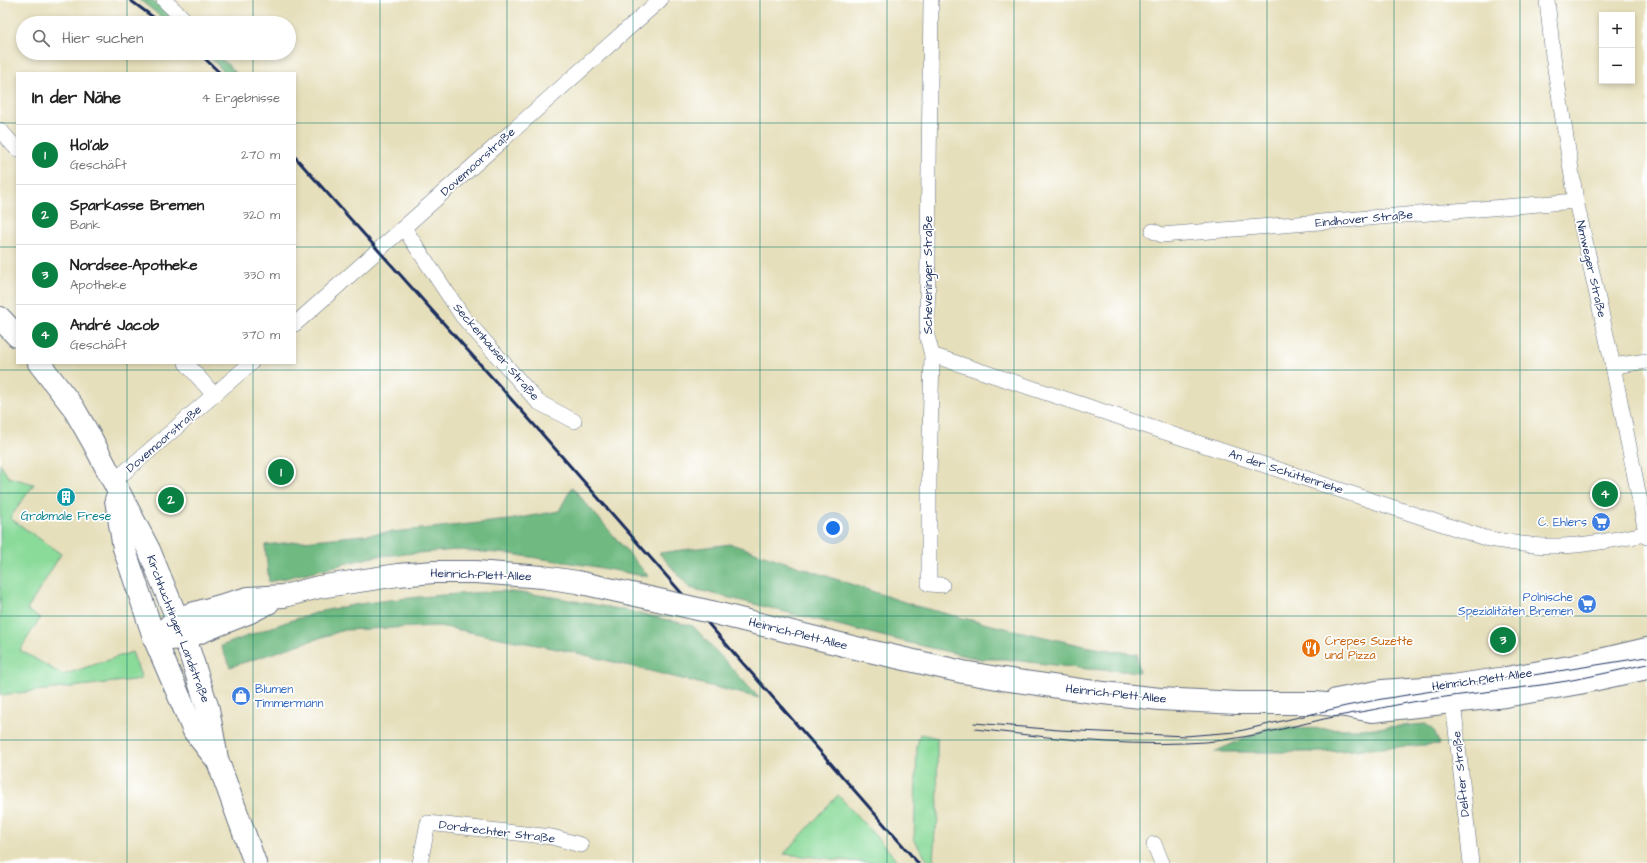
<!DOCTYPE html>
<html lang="de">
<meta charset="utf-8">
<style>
:root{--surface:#fff;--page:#f6f6f6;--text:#222;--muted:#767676;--line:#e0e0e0;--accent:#0b8043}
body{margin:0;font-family:"Architects Daughter",sans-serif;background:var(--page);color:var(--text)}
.controls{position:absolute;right:12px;top:12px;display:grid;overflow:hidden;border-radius:0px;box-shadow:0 2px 6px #0003}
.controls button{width:36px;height:36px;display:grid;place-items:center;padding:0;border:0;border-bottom:1px solid var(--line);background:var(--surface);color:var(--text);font:20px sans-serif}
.you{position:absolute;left:833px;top:528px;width:14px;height:14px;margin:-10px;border:3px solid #fff;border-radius:50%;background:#1a73e8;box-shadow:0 0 0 6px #1a73e833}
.badge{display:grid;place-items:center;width:26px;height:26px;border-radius:50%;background:var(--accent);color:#fff;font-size:13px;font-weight:700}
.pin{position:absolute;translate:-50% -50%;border:2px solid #fff;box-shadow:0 1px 4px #0006}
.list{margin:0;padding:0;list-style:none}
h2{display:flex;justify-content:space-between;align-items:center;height:52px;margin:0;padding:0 16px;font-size:17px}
h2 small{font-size:13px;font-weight:400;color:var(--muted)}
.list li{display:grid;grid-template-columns:26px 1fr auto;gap:12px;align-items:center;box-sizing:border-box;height:60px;padding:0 16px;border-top:1px solid var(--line)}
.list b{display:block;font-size:15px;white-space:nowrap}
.list p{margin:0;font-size:13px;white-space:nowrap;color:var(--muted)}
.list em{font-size:13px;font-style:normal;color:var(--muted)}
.icon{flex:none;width:22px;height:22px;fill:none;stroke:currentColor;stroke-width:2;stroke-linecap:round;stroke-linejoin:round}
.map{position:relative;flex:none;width:1647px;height:863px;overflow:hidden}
.search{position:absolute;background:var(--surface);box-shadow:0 2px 6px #0003;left:16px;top:16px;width:280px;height:44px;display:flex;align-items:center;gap:10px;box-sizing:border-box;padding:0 14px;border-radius:22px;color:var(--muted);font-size:15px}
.panel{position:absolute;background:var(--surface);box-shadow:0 2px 6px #0003;left:16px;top:72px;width:280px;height:292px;border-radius:0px}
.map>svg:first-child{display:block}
.green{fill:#8ada9a;stroke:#52847c}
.forest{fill:#6fba82;stroke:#457470}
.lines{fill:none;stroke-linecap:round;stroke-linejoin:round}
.street-casing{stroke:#626d7f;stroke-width:16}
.secondary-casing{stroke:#626d7f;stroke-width:24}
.street{stroke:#fff;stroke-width:15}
.secondary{stroke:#fff;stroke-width:22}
.tram{stroke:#1b2f5e;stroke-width:1}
.rail{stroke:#1b2f5e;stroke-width:3}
.secondary-bridge-casing{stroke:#626d7f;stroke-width:24;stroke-linecap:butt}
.secondary-bridge{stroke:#fff;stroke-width:22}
.grid{fill:none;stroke:#0f766e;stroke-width:1;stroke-opacity:0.55}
.labels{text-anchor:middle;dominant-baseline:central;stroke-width:3.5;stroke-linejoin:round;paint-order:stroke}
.street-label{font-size:12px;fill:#1b2f5e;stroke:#fff}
.culture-label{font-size:12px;fill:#0d838f;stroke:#fff}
.shop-label{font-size:12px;fill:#366cbe;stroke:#fff;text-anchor:end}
.food-label{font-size:12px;fill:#c56008;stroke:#fff;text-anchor:start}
</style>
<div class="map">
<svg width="1647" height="863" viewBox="0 0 1647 863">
<rect width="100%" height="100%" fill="#fff"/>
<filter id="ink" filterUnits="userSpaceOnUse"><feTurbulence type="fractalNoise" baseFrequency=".025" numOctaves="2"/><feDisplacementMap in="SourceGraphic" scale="8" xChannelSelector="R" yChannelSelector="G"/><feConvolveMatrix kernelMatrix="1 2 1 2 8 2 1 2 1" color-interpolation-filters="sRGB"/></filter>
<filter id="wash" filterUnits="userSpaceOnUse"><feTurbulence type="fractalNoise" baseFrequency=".012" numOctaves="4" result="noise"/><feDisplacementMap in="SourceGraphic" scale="16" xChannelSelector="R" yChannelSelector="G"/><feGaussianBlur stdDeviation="0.9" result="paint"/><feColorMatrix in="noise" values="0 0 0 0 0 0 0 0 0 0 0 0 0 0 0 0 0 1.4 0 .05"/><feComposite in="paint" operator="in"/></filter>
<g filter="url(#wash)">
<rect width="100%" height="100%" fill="#e6dfbb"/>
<g class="green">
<path d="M0,463l8,14 26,7 -24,34 51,36 -34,56 13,8 -20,32 43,25 69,-23 10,27 -142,16z"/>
<path d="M920,734l18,4 -1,4 1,79 -3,9 -2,33h-3l-16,-22 3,-95z"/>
<path d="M838,795l62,68h-31l-85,-9z"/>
</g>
<g class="forest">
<path d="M140,0h13l25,23h-9z"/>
<path d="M206,53c13,0 21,11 30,20h-11z"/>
<path d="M572,487l77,90 -58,-11 -81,-12 -52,-4 -81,6 -108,26 -4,-37 244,-25 50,-9z"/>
<path d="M731,544l185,62 71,18 102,23 48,7 2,18 -52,-3 -83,-10h-24l-66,-15 -224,-56 -31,-35z"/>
<path d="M502,591l45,5 82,15 64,15 66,72 -186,-46 -134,-26 -95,4 -114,37 -9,-21c35,-13 70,-27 106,-36 56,-12 118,-15 175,-19z"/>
<path d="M1426,724l9,8 4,12 -116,8h-109l54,-24 95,1z"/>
</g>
</g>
<g filter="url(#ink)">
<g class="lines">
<g class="street-casing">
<g id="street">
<path d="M164,0l24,23"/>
<path d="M931,0l-4,336 5,19 -3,122v107l13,1"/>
<path d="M1547,0l6,56 23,145 37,165 34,171"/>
<path d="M0,130l17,19"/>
<path d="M404,228l59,89 75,85 36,19"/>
<path d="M1153,231l9,4 414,-34"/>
<path d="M295,324l365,-324"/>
<path d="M932,355l553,183c22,4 43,8 64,8 33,1 66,-7 98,-12"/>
<path d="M186,363l28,32"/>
<path d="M1613,366l34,-5"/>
<path d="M113,482l138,-119"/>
<path d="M1452,693l19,170"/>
<path d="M1154,844l8,19"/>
<path d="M420,863l8,-40 124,14 29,8"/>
</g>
</g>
<g class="secondary-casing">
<g id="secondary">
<path d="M0,318l17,18"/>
<path d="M39,363l34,44 20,35 56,108 36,88 23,71 9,50 38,104"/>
<path d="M116,500l8,48 31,92 39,91 22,28"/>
<path d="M711,612l145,36 107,24 40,7 91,13 66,7 77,4h78l31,3 26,5 133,-15 74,-13 68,-15"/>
<path d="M170,639l15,-1 65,-26 18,-9"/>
<path d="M155,640l22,-22 71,-20 36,-2 35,-9 79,-12 36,-3h42l67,5 34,5 86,19"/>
<path d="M1336,700l46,-9 70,-5 54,-8 69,-12 72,-17"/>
</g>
</g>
<use href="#street" class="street"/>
<use href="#secondary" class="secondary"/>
<g class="tram">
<path d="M974,723l85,7 126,6 50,-4 111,-26 36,-7 265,-42"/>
<path d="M975,729c70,8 141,17 211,14 47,-1 92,-13 138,-24 22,-5 45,-8 67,-13 58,-12 117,-15 176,-25 27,-5 53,-11 80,-17"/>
</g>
<g class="rail">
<path d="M130,0l31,23"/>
<path d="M199,53l21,20"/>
<path d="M295,157l234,262 389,444"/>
</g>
<g class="secondary-bridge-casing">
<path id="secondary-bridge" d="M663,601l48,11"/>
</g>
<use href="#secondary-bridge" class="secondary-bridge"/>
</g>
</g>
<path class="grid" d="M127,0v23M253,0v23M380,0v863M507,0v863M633,0v863M760,0v863M887,0v863M1014,0v863M1140,0v863M1267,0v863M1394,0v863M1520,0v863M127,53v20M253,53v20M0,123h17M295,123h1352M0,247h17M295,247h1352M127,363v500M253,363v500M0,370h1647M0,493h1647M0,616h1647M0,740h1647"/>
<defs>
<g id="building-disc" transform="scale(1)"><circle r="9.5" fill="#0f9aa8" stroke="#fff"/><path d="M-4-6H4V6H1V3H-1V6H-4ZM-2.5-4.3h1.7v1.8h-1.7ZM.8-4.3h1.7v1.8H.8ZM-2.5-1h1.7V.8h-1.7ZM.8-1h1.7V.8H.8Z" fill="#fff"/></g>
<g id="supermarket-disc" transform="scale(1)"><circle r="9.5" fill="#3f7fe0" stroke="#fff"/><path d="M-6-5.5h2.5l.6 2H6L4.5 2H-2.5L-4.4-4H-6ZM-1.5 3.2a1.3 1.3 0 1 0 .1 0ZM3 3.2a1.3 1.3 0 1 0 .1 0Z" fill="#fff"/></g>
<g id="restaurant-disc" transform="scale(1)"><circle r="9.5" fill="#e8710a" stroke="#fff"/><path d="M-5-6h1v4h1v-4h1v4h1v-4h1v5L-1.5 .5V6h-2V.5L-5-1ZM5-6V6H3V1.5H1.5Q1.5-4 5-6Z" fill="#fff"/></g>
<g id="shop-disc" transform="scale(1)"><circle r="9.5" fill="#3f7fe0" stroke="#fff"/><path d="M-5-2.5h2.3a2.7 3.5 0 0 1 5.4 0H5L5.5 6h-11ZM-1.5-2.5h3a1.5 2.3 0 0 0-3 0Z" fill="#fff"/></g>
</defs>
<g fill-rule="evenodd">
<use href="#building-disc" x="66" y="497"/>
<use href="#supermarket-disc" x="1601" y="522"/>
<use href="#supermarket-disc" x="1587" y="604"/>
<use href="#restaurant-disc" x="1311" y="648"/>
<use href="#shop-disc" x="241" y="696"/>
</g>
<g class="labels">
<g class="street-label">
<text transform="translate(478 162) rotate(-42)">Dovemoorstraße</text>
<text transform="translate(1364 219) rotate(-5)">Eindhover Straße</text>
<text transform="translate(1591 269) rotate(77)">Nimweger Straße</text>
<text transform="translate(928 275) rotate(-90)">Scheveninger Straße</text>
<text transform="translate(496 352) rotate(49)">Seckenhauser Straße</text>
<text transform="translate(164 439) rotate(-41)">Dovemoorstraße</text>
<text transform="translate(1286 472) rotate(18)">An der Schüttenriehe</text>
<text transform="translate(481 575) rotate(2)">Heinrich-Plett-Allee</text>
<text transform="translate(178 629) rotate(69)">Kirchhuchtinger Landstraße</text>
<text transform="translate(798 634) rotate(14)">Heinrich-Plett-Allee</text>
<text transform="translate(1482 680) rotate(-8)">Heinrich-Plett-Allee</text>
<text transform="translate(1116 694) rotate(6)">Heinrich-Plett-Allee</text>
<text transform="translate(1461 774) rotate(-96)">Delfter Straße</text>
<text transform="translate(497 832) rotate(7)">Dordrechter Straße</text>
</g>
<g class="culture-label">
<text x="66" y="516">Grabmale Frese</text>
</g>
<g class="shop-label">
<text x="1587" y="522">C. Ehlers</text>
<text x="1573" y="597">Polnische<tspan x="1573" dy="14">Spezialitäten Bremen</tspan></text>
<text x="255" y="689" text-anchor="start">Blumen<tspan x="255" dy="14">Timmermann</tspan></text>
</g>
<g class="food-label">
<text x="1325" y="641">Crepes Suzette<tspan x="1325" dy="14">und Pizza</tspan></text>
</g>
</g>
</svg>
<div class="controls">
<button>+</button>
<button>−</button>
</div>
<div class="you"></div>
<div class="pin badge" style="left:281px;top:472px">1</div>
<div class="pin badge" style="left:171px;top:500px">2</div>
<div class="pin badge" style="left:1503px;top:640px">3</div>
<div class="pin badge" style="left:1605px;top:494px">4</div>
<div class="search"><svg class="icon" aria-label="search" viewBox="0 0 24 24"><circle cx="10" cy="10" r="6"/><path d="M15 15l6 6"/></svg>Hier suchen</div>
<section class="panel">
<h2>In der Nähe<small>4 Ergebnisse</small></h2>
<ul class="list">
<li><span class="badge">1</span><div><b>Hol'ab</b><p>Geschäft</p></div><em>270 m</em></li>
<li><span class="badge">2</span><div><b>Sparkasse Bremen</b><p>Bank</p></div><em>320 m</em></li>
<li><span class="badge">3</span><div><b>Nordsee-Apotheke</b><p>Apotheke</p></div><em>330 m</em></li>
<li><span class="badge">4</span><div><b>André Jacob</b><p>Geschäft</p></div><em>370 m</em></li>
</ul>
</section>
</div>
